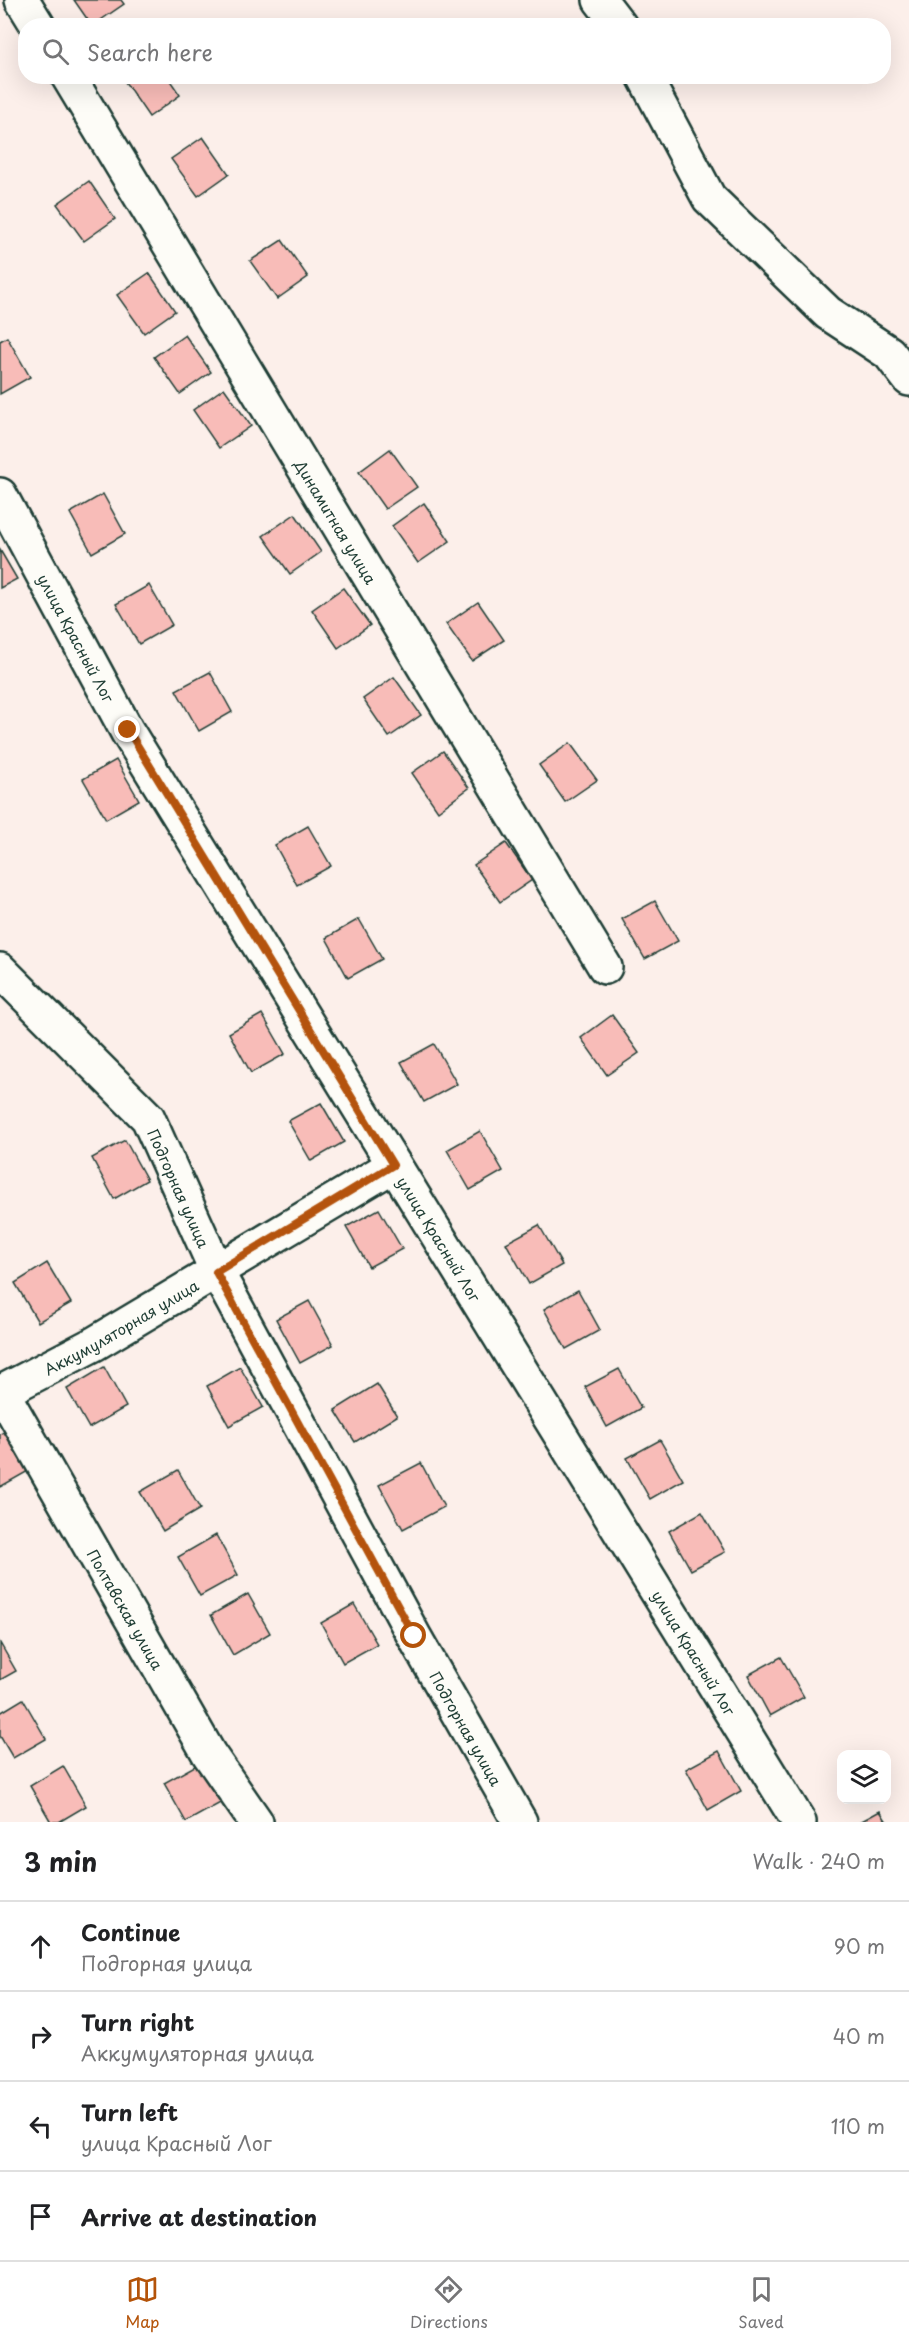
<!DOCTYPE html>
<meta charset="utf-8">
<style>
:root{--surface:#fff;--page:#f6f6f6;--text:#202124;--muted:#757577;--line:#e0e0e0;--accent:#b45309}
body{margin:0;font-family:"Playpen Sans",sans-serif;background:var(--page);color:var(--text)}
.controls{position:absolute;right:18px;bottom:18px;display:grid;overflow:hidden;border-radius:12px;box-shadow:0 6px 24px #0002}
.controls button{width:54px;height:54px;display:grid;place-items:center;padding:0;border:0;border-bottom:2px solid var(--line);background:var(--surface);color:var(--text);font:30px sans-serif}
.stop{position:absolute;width:18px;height:18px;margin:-14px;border:4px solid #b45309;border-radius:50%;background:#fff}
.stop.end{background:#b45309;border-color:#fff;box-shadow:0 2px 6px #0008}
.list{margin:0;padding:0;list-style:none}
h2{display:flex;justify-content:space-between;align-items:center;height:78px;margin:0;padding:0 24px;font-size:26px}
h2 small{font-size:20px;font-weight:400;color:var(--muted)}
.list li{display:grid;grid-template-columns:39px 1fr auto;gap:18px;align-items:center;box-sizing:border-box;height:90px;padding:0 24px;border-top:2px solid var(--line)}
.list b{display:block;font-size:22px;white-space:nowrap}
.list p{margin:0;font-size:20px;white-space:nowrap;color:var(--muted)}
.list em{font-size:20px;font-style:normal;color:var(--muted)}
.icon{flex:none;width:33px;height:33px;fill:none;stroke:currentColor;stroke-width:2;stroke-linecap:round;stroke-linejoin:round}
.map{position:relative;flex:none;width:909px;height:1822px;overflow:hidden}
.search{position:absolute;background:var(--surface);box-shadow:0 6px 24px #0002;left:18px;right:18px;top:18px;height:66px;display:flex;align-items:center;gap:15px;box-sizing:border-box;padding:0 21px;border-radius:24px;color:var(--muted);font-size:22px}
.sheet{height:438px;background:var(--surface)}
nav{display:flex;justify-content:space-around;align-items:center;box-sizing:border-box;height:84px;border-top:2px solid var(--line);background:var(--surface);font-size:16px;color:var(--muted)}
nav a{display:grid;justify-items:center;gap:3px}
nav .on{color:var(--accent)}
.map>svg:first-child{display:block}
.building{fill:#f8bcb8;stroke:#1f3d34;stroke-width:1.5}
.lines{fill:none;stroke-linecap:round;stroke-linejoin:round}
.minor-casing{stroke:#1f3d34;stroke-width:38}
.minor{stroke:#fdfcf7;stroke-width:33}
.route{stroke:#b45309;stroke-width:8}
.labels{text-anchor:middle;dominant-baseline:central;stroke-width:5;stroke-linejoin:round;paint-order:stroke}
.street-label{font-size:15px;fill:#1f3d34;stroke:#fdfcf7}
</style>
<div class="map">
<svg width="909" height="1822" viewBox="0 0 909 1822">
<rect width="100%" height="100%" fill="#fcefea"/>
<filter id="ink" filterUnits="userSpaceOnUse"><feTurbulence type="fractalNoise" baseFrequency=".0167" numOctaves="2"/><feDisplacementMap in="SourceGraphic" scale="12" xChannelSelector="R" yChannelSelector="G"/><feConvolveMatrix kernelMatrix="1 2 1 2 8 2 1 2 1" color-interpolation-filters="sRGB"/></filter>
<g filter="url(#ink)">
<g class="building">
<path d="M74,0h47l3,4 -32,22z"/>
<path d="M127,76h40l13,19 -31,22 -26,-38z"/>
<path d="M203,137l26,37 -31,22 -27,-37z"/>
<path d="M89,181l26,38 -31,22 -27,-37z"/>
<path d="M282,240l26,37 -31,22 -27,-38z"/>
<path d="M149,273l26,38 -31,22 -27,-38z"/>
<path d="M185,335l26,37 -31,22 -26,-37z"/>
<path d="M7,337l23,40 -30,17v-53z"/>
<path d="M224,388l27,38 -32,22 -26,-38z"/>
<path d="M390,449l27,38 -32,22 -26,-37z"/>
<path d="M103,494l22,40 -33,19 -22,-40z"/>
<path d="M424,503l26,38 -32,22 -26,-37z"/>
<path d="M295,514l26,38 -31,22 -27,-38z"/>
<path d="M0,550l17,29 -17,9z"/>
<path d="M149,585l23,40 -33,19 -23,-40z"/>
<path d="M343,588l27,37 -32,23 -26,-38z"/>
<path d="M478,602l26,38 -32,21 -26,-37z"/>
<path d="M210,672l22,40 -33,19 -23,-41z"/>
<path d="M394,677l27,38 -32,22 -26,-38z"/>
<path d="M570,743l27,37 -32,22 -26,-37z"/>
<path d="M443,751l26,37 -31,23 -26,-38z"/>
<path d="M116,760l23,40 -33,19 -23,-40z"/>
<path d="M308,826l23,40 -34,19 -22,-40z"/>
<path d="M506,843l26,37 -32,22 -26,-37z"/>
<path d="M655,901l23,40 -33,18 -23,-40z"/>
<path d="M359,919l23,40 -34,19 -22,-40z"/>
<path d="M262,1014l23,40 -34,19 -22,-40z"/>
<path d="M612,1015l27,38 -32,22 -26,-37z"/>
<path d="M434,1044l23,40 -33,18 -23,-40z"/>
<path d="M321,1103l23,39 -33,19 -23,-40z"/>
<path d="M480,1131l23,40 -33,19 -23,-40z"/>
<path d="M125,1140l22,40 -33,19 -22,-41z"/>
<path d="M379,1209l23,40 -33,18 -23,-40z"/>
<path d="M539,1225l23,40 -33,19 -23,-41z"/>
<path d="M47,1263l24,40 -33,19 -23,-39z"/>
<path d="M578,1290l22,40 -34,19 -22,-40z"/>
<path d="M309,1301l24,44 -33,18 -24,-44z"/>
<path d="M104,1367l22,40 -37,21 -22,-39z"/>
<path d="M240,1367l23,40 -34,19 -22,-40z"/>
<path d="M619,1369l22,39 -34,19 -22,-40z"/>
<path d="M377,1384l20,32 -42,26 -20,-32z"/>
<path d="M8,1430l22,40 -30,17v-53z"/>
<path d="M660,1440l23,40 -33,19 -23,-41z"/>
<path d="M421,1463l23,44 -41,22 -24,-44z"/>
<path d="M178,1470l22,39 -37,22 -23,-39z"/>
<path d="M702,1512l23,40 -34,18 -22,-39z"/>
<path d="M216,1535l22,40 -38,21 -22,-39z"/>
<path d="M248,1594l22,39 -37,22 -22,-40z"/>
<path d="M354,1604l23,40 -34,19 -22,-40z"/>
<path d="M0,1643l16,28 -16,9z"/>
<path d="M781,1657l23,40 -34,19 -22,-41z"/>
<path d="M23,1699l23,40 -33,19 -13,-22v-23z"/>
<path d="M719,1751l22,40 -33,19 -22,-41z"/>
<path d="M202,1762l22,39 -38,21 -22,-39z"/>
<path d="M63,1766l23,40 -27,16h-8l-21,-36z"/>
<path d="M880,1811l7,11h-27z"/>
</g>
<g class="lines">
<g class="minor-casing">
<g id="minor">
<path d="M22,0l16,26"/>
<path d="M600,0l20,26"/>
<path id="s1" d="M68,76l537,891"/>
<path d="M644,76l65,122 119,115 61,40 20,26"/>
<path id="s2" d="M0,495l127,236 672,1091"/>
<path id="s3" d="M0,970l148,148 69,154 197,364 106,186"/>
<path id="s4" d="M2,1392l207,362 47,68"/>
<path id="s5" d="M0,1393l94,-49 300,-179"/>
</g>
</g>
<use href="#minor" class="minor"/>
</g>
</g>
<g class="lines" filter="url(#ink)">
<path class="route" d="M128,730l265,435 -177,107 198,364"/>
</g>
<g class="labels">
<g class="street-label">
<text stroke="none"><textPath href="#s1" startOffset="520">Динамитная улица</textPath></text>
<text stroke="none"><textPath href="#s2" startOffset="162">улица Красный Лог</textPath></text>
<text stroke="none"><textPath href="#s3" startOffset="286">Подгорная улица</textPath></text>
<text stroke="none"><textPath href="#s2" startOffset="864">улица Красный Лог</textPath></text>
<text stroke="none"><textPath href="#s5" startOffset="138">Аккумуляторная улица</textPath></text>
<text stroke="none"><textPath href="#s4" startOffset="250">Полтавская улица</textPath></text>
<text stroke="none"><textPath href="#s2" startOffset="1350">улица Красный Лог</textPath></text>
<text stroke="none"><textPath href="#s3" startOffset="898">Подгорная улица</textPath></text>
</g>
</g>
</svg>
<div class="controls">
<button><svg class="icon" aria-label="layers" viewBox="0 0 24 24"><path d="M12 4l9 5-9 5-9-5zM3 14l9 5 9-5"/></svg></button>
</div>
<div class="stop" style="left:414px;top:1636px"></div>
<div class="stop end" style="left:128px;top:730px"></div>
<div class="search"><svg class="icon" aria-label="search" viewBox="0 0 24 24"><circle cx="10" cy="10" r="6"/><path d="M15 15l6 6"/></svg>Search here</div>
</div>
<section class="sheet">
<h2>3 min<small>Walk · 240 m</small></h2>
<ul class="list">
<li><svg class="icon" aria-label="ahead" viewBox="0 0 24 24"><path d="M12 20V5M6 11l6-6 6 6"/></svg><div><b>Continue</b><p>Подгорная улица</p></div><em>90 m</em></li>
<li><svg class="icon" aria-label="right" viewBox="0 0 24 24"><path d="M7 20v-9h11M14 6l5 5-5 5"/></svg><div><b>Turn right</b><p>Аккумуляторная улица</p></div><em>40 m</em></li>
<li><svg class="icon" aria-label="left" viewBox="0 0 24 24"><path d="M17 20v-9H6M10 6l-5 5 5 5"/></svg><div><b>Turn left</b><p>улица Красный Лог</p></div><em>110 m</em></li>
<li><svg class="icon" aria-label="arrive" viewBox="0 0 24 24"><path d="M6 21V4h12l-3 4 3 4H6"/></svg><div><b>Arrive at destination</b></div></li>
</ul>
</section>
<nav>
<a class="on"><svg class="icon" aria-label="map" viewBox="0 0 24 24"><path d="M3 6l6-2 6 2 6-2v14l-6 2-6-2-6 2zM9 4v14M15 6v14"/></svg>Map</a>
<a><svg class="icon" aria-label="directions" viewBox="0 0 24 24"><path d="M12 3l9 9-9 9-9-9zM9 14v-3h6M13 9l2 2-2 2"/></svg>Directions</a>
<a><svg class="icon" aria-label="saved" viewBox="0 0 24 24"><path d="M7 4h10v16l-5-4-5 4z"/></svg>Saved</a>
</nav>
